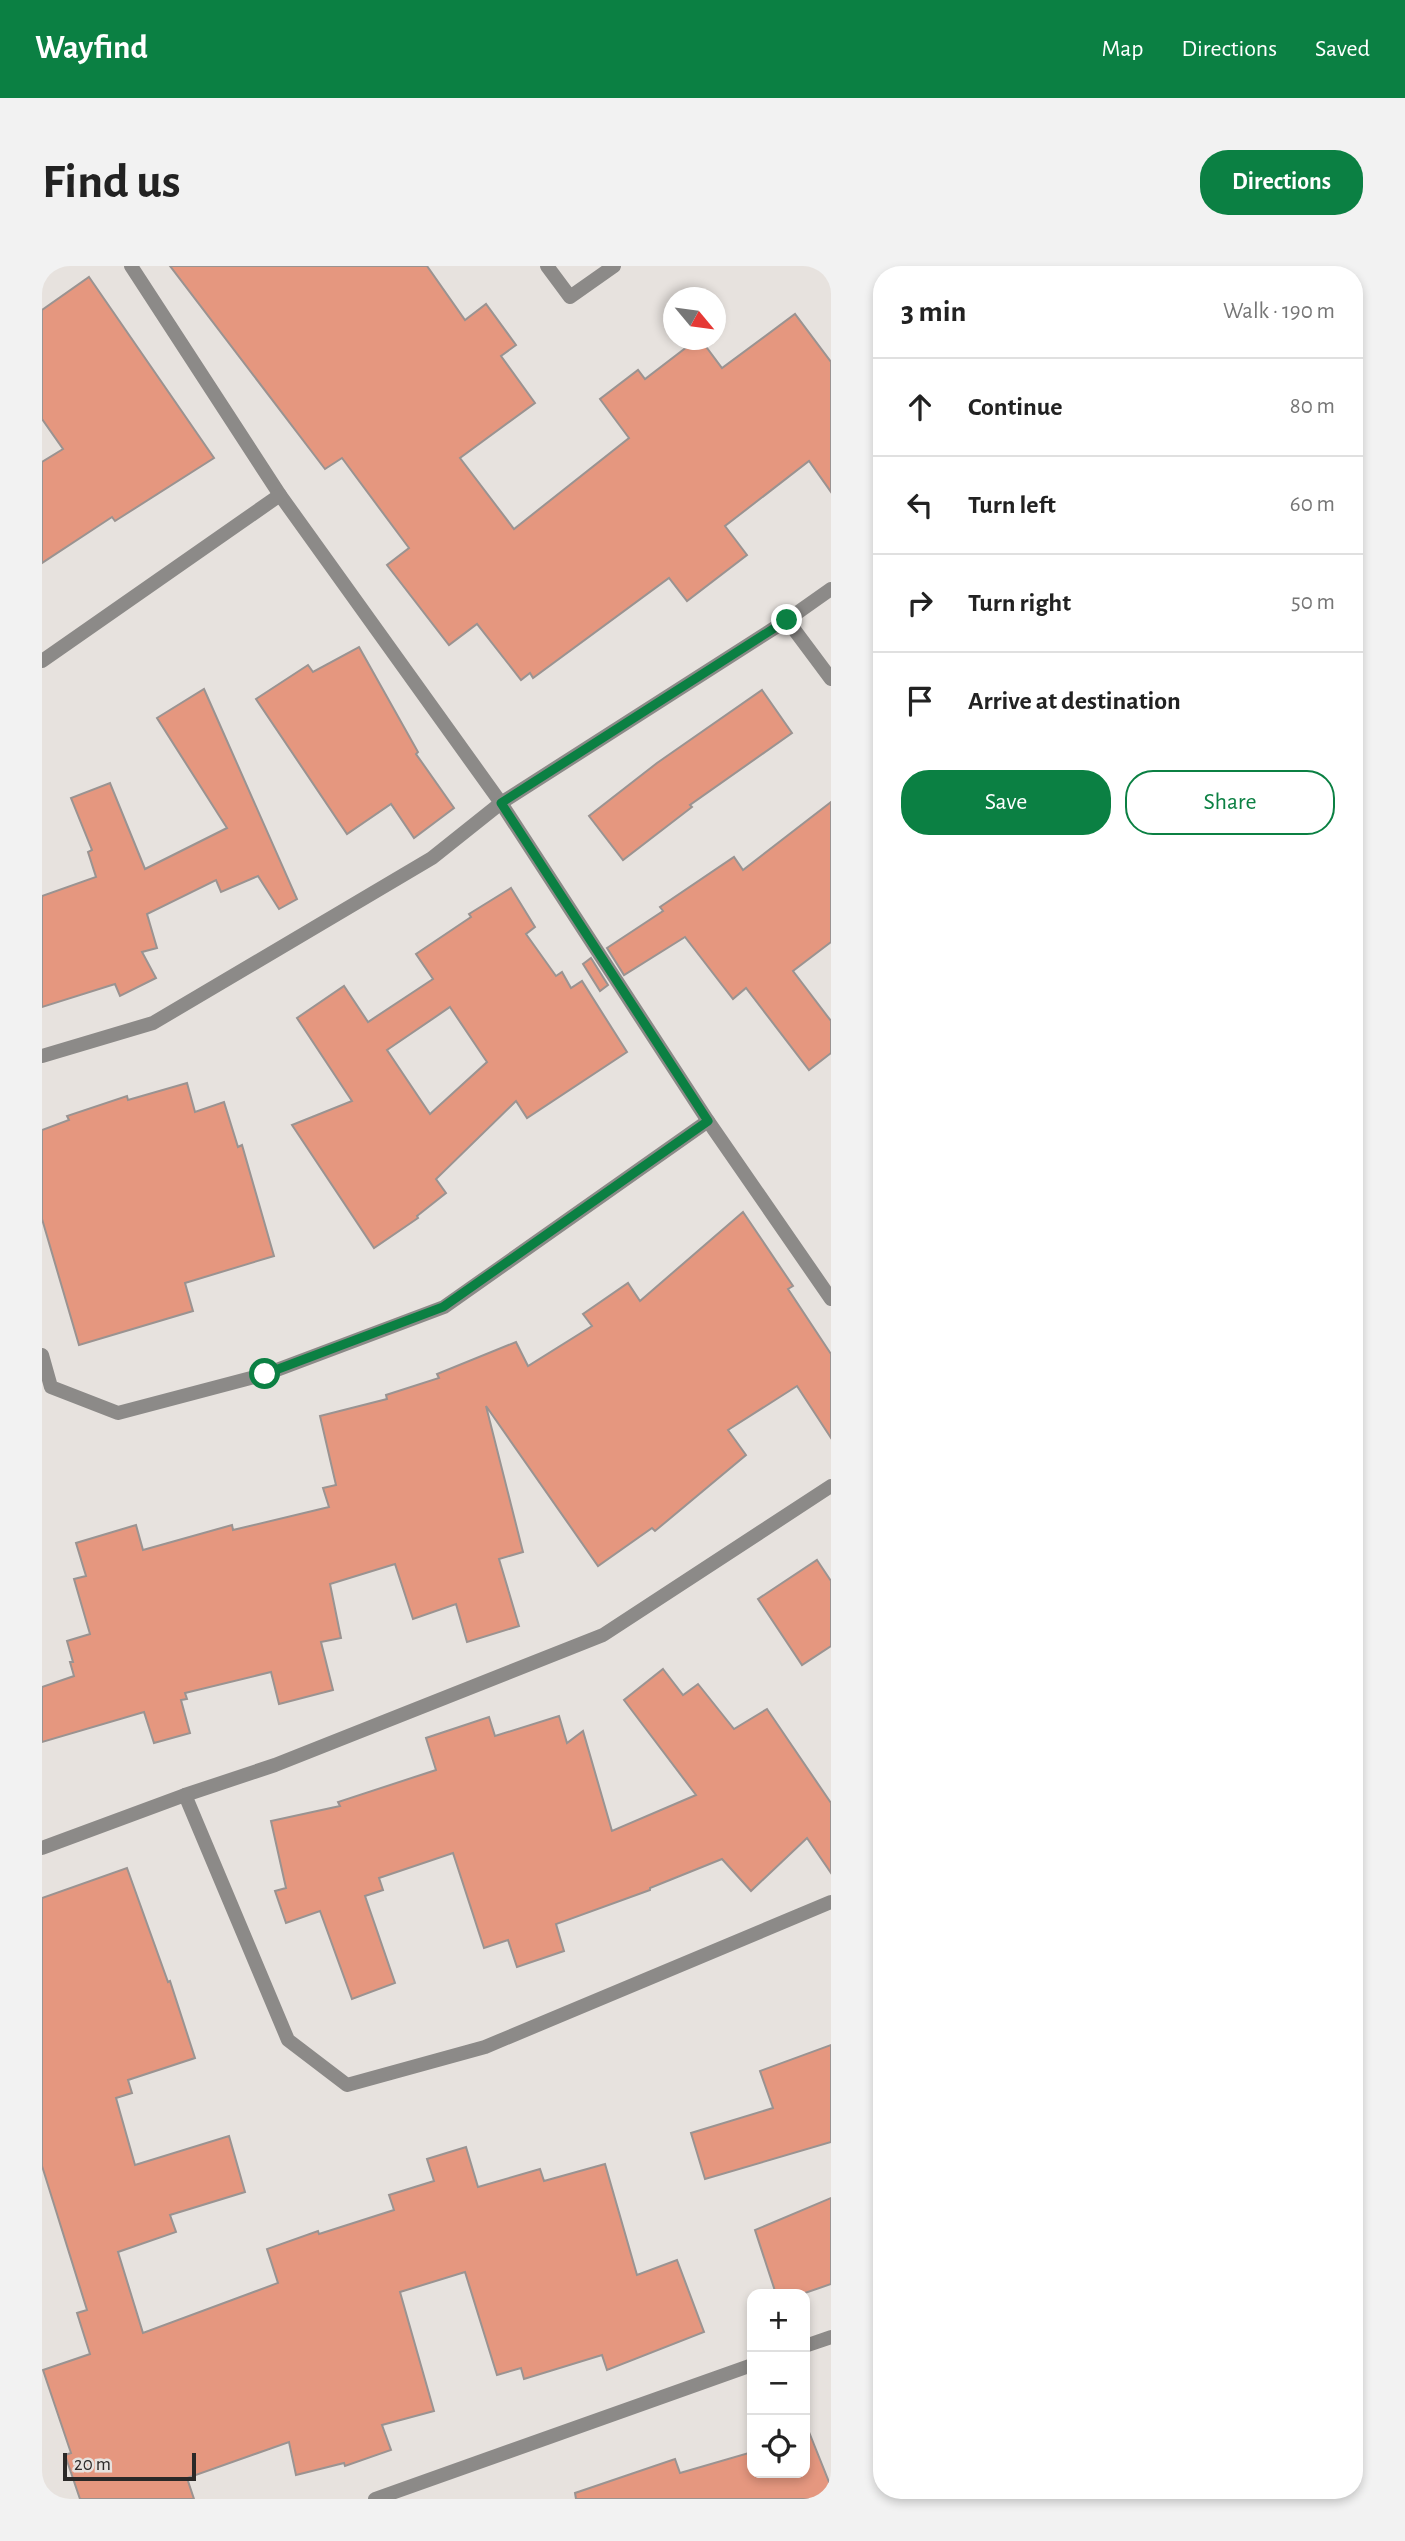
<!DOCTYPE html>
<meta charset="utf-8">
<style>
:root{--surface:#fff;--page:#f2f2f2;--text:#222;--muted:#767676;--line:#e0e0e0;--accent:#0b8043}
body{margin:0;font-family:"Alegreya Sans",sans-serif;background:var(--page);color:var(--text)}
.controls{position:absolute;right:21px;bottom:21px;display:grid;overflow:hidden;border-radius:14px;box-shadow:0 4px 10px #0003}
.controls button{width:63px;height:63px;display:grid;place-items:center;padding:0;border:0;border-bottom:2px solid var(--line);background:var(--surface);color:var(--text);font:35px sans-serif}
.compass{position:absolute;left:621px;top:21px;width:63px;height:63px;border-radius:50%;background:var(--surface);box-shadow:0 4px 10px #0003;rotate:119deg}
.scale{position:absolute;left:21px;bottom:18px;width:133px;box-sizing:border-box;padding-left:7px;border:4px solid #2b2928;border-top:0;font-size:19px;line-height:24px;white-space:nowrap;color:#2b2928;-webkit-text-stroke:5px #e7e2de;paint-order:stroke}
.stop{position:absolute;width:21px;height:21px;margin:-16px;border:5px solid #0b8043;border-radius:50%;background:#fff}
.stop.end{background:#0b8043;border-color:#fff;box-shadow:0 2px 7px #0008}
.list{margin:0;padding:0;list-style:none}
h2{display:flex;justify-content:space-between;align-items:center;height:91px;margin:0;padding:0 28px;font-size:30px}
h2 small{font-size:23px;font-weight:400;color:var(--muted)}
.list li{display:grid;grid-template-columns:46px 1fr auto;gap:21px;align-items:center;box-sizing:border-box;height:98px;padding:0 28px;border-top:2px solid var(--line)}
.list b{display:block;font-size:26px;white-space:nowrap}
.list em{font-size:23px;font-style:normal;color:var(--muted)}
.actions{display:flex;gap:14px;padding:21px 28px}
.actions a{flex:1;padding:16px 0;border:2px solid var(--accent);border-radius:28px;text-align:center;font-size:24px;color:var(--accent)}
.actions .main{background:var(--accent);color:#fff}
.icon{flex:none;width:38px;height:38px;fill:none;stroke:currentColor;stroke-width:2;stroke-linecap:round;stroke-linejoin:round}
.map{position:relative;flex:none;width:789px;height:2233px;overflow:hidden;border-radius:28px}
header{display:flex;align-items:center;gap:42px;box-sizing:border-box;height:98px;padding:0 35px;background:var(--accent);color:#fff}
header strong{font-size:33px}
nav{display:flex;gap:38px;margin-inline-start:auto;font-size:24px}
.intro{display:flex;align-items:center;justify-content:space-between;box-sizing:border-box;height:168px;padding:0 42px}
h1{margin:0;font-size:49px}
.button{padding:18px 32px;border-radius:28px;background:var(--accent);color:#fff;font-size:24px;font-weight:700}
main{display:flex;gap:42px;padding:0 42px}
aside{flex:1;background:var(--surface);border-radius:28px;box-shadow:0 4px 10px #0003}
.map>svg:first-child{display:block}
.building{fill:#e5977f;stroke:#9a9391;stroke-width:2;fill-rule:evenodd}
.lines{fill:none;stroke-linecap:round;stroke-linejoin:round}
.minor{stroke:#8c8a88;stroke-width:14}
.route{stroke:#0b8043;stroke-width:9}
</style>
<header>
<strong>Wayfind</strong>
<nav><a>Map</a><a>Directions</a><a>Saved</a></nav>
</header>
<div class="intro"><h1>Find us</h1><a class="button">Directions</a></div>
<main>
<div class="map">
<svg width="789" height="2233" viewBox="0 0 789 2233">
<rect width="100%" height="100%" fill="#e7e2de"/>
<g class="building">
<path d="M128,0h257l38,54 21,-16 30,41 -15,11 34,47 -75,55 54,71 115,-91 -29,-39 38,-29 7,9 51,-39h5l21,28 73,-54 36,48v130l-22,-31 -84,65 22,29 -60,46 -18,-23 -136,100 -3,-5 -9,7 -44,-56 -28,21 -62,-80 22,-17 -67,-90 -17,11z"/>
<path d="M47,11l125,181 -99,63 -3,-4 -70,46v-101l21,-13 -21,-30v-109z"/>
<path d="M317,381l59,105 -2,2 38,54 -40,30 -23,-34 -44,30 -91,-135 52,-34 5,7z"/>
<path d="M162,423l93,210 -18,10 -21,-33 -37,16 -5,-12 -69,34 10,34 -15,4 14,26 -36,18 -5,-12 -73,23v-111l54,-19 -8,-25 4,-2 -21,-52 39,-15 35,86 82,-41 -70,-110z"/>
<path d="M720,424l30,43 -102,72 2,2 -69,53 -34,-44 68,-53z"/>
<path d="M789,536v140l-38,29 38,50v32l-22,17 -63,-82 -13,11 -48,-62 -61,38 -17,-27 56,-37 -3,-4 74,-50 9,13z"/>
<path d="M469,622l24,39 -9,7 30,42 6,-4 9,16 11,-7 45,71 -100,66 -11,-17 -80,78 10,14 -29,23 1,2 -44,30 -82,-123 60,-24 -55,-83 47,-32 24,36 65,-43 -17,-25 55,-37 -2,-3zM408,741l37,55 -57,52 -43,-64z"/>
<path d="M549,692l17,27 -8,6 -17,-27z"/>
<path d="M145,817l8,29 29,-10 14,45 4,-2 32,111 -89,27 8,28 -114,34 -37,-126v-89l27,-10 -2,-4 60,-20 1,4z"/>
<path d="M701,946l50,74 -5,3 43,65v84l-34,-52 -69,44 18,25 -91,76 -3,-3 -54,38 -112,-160 37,146 -24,7 20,67 -52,16 -11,-38 -43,15 -18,-55 -65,20 11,54 -20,4 12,48 -54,14 -8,-32 -86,21 2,6 -6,1 9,33 -36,10 -10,-31 -102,30v-55l32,-11 -4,-14h3l-6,-21 23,-7 -16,-55 12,-3 -10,-33 60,-18 7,25 89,-25 1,5 96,-23 -6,-19 13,-3 -16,-69 67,-17 -1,-4 53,-17 -2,-4 79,-32 12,24 64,-40 -9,-12 45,-31 12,18z"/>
<path d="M775,1294l14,21v65l-29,19 -44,-66z"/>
<path d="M621,1403l20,26 15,-11 36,45 33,-20 64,94v70l-24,-35 -56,53 -29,-32 -72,29v2l-94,34 8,27 -47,16 -9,-27 -24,8 -31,-95 -74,25 4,12 -18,6 30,87 -43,16 -32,-88 -34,12 -11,-32 11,-3 -15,-67 69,-15 -2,-4 98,-32 -10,-32 63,-21 6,19 64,-20 8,27 16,-12 29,100 84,-36 -72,-95z"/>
<path d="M85,1602l41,114 2,-1 25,77 -67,22 4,13 -16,5 19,67 94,-29 16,56 -75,23 6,17 -58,20 25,81 135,-50 -11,-34 51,-18 1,3 75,-24 -5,-15 45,-14 -7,-22 39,-12 12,40 62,-18 4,12 61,-17 32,111 40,-15 27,72 -97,38 -5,-15 -78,24 -3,-11 -24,7 -32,-103 -65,20 34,119 -52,14 9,25 -46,16 -1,-3 -48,12 -7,-33 -102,36 7,21h-114l-15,-44 6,-2 -28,-83 47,-16 -13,-41 10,-3 -45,-144v-268z"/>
<path d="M789,1779v97l-126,37 -14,-46 82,-25 -13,-37z"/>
<path d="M789,1932v86l-29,10h-26l-21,-64z"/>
<path d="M763,2156l26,65v12h-255l-1,-6 100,-34 5,14 72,-21v21h53z"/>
</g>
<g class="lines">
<g class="minor">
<path d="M89,0l149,229 221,308 207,318 123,178"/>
<path d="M505,0l23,31 44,-31"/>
<path d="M745,354l44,59"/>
<path d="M0,395l238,-166"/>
<path d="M0,790l111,-33 279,-165 69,-55 286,-183 44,-31"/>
<path d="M0,1089l9,32 67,26 148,-39 178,-67 264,-186"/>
<path d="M143,1529l103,245 59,45 138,-38 346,-145"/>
<path d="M0,1582l143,-53 90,-30 328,-130 228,-149"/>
<path d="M763,2080l26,-9"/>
<path d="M333,2233l377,-134"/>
</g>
</g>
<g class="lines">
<path class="route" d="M223,1108l178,-67 265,-186 -207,-318 286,-183"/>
</g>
</svg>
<div class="controls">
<button>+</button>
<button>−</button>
<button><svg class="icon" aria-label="locate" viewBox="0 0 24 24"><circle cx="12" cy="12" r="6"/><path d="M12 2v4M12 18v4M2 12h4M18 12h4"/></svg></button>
</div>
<svg class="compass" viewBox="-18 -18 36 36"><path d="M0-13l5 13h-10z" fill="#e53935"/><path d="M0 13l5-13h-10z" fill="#767676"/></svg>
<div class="scale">20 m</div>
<div class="stop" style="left:223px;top:1108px"></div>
<div class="stop end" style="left:745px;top:354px"></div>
</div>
<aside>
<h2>3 min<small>Walk · 190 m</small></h2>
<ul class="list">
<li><svg class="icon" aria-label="ahead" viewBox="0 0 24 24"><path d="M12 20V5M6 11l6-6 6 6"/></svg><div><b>Continue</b></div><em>80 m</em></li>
<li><svg class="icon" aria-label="left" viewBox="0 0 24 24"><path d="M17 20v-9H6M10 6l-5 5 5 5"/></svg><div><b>Turn left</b></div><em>60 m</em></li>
<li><svg class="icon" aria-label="right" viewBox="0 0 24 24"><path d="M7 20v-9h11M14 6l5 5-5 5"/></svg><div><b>Turn right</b></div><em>50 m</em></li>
<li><svg class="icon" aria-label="arrive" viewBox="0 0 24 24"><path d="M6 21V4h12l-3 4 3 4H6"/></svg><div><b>Arrive at destination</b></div></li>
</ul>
<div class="actions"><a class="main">Save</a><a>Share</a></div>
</aside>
</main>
